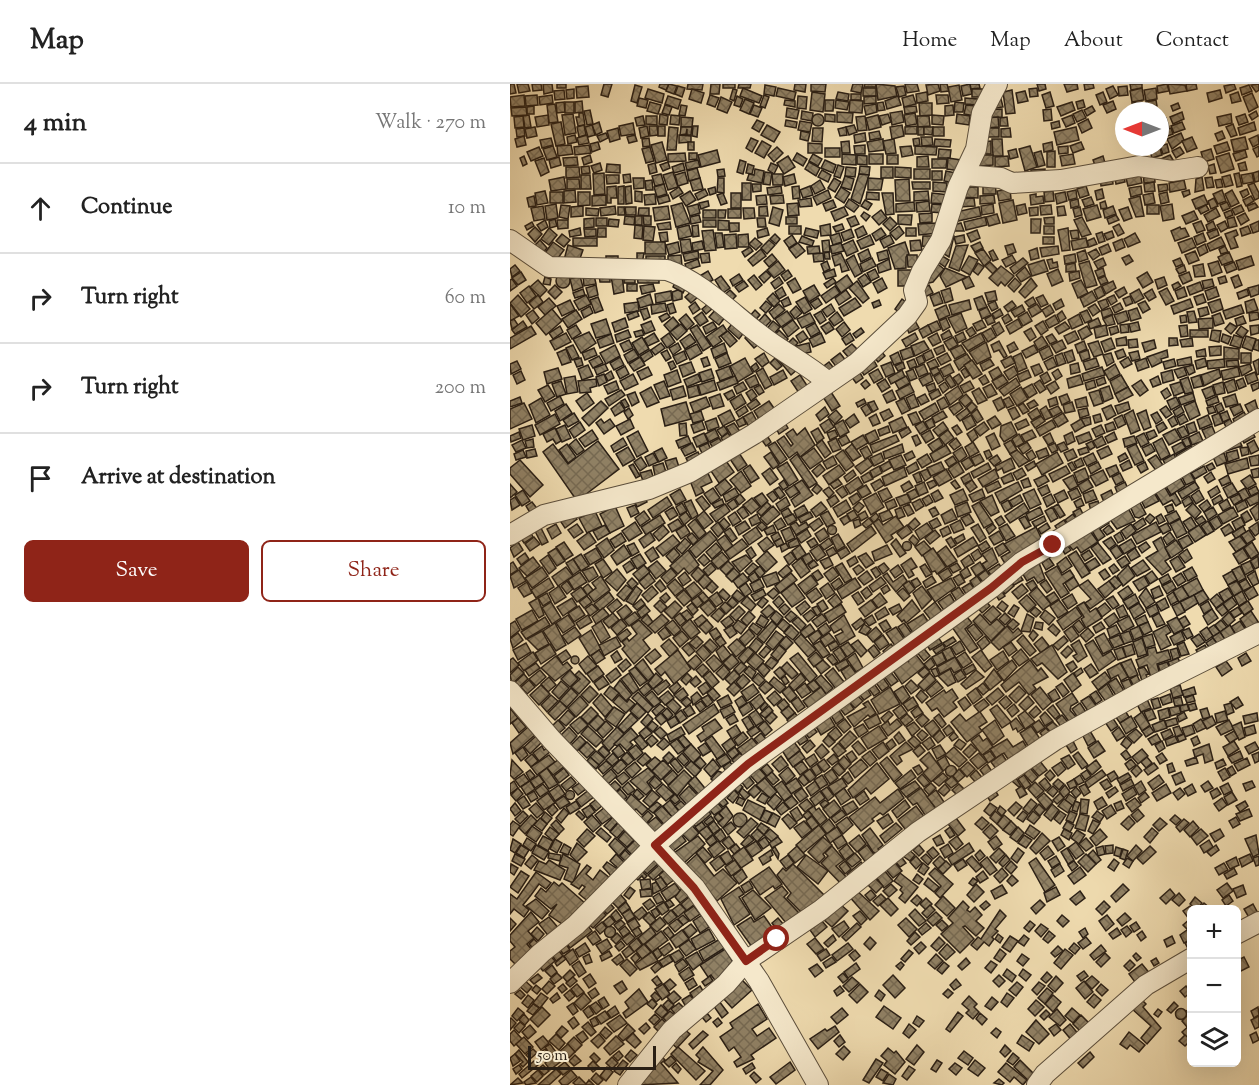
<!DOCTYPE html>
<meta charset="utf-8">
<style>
:root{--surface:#fff;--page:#f2f2f2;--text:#222;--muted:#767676;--line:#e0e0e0;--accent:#8f2418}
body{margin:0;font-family:"Sorts Mill Goudy",serif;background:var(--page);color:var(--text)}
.controls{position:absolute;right:18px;bottom:18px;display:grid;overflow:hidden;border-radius:9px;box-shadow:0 6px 24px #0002}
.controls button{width:54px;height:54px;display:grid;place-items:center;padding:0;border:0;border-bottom:2px solid var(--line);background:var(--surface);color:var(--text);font:30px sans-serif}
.compass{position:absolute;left:605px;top:18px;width:54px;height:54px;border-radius:50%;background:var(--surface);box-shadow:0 6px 24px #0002;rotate:270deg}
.scale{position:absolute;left:18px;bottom:15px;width:128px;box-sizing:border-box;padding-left:6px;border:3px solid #2a1f15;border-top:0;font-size:16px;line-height:21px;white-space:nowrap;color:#2a1f15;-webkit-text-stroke:4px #f5e8cb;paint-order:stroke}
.stop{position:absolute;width:18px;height:18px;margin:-14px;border:4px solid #8f2418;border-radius:50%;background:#fff}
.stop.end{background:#8f2418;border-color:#fff;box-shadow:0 2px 6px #0008}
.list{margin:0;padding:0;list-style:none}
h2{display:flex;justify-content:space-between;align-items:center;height:78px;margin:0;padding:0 24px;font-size:26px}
h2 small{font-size:20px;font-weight:400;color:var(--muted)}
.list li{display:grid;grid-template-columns:39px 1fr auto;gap:18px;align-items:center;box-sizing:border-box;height:90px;padding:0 24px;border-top:2px solid var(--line)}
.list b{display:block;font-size:22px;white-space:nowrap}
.list em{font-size:20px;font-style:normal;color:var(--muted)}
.actions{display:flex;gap:12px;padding:18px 24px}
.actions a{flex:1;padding:14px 0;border:2px solid var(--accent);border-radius:9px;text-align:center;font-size:21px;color:var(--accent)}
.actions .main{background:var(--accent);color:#fff}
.icon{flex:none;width:33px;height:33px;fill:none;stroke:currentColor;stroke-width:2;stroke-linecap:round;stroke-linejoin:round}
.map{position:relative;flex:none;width:749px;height:1001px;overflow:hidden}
header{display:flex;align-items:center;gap:36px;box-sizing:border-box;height:84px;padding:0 30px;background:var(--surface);border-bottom:2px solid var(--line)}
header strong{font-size:28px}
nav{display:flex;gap:33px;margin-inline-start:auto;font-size:21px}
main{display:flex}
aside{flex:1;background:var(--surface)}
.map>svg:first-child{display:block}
.building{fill:url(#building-cross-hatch);stroke:#2a1f15;stroke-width:1.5}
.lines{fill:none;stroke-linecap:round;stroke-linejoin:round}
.street-casing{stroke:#5b4e3c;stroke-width:22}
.street{stroke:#f5e8cb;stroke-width:20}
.route{stroke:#8f2418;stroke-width:8}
</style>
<header>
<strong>Map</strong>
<nav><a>Home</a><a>Map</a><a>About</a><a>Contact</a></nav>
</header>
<main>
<aside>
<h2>4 min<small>Walk · 270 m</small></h2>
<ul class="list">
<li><svg class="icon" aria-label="ahead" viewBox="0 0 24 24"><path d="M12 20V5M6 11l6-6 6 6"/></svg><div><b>Continue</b></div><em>10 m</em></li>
<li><svg class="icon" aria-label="right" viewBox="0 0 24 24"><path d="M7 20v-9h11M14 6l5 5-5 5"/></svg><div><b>Turn right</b></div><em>60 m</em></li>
<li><svg class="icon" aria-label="right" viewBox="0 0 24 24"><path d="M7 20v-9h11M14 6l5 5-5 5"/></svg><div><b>Turn right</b></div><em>200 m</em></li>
<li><svg class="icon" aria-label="arrive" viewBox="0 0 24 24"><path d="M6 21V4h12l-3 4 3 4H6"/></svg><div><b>Arrive at destination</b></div></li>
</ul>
<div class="actions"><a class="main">Save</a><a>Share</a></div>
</aside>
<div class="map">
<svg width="749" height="1001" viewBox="0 0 749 1001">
<defs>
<pattern id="building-cross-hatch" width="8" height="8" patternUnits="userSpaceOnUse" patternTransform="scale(1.5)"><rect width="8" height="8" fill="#908165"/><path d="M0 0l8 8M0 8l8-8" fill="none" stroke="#766952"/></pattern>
</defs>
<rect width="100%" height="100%" fill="#efdbaf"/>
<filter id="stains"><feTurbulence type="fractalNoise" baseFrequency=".00333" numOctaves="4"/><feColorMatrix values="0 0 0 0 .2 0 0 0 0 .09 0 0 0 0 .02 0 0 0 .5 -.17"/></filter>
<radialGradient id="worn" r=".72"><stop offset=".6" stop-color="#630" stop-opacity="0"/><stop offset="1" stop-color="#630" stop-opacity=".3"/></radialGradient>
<g class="building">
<path d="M0,0h4l2,9 -6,1z"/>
<path d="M7,0h11l2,7 -11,2z"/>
<path d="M22,0h9l1,6 -9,1z"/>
<path d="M33,0h9l1,8 -9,2z"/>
<rect x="47" y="0" width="9" height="4"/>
<path d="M94,0h8l-4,13 -7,-2z"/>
<path d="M150,0h9l-3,6 -7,-3z"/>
<path d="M159,0l8,2 -3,8 -8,-3z"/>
<path d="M178,0h15l-1,6 -15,-1z"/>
<path d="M201,0h9l-1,10h-9z"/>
<rect x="213" y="0" width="12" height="4"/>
<path d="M229,0h12l-1,4h-12z"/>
<path d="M285,0h11l-1,8 -11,-2z"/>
<path d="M301,0h15l-1,8 -14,-1z"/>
<path d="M343,0h10l-2,9 -10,-2z"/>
<path d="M355,0h11v3h-12z"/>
<path d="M366,0l19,2 2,10 -19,4z"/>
<path d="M395,0h12l2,7 -12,2z"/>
<path d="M428,0l2,7 -12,4 -2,-10z"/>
<path d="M430,0h7l2,7 -8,1z"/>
<path d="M460,0l2,10 -9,2 -2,-10z"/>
<path d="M460,0h9l1,4 -9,1z"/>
<path d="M527,0h8l1,5 -7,2z"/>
<path d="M554,0h13l1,5 -11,3z"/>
<path d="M574,0h9l1,4 -9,2z"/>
<path d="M620,0h12v4l-11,2z"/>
<path d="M657,0l2,7 -11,2 -1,-7z"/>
<path d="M658,0l17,1 2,6 -17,3z"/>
<path d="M676,0h10l1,5 -10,2z"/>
<path d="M724,0l2,5 -10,4 -2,-7z"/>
<path d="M749,0v6l-3,2 -5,-7z"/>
<path d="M125,1l7,2 -5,16 -6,-2z"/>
<path d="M255,1l11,2 -2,9 -10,-2z"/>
<path d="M449,1l3,15 -11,2 -3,-15z"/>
<path d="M739,1l3,6 -10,4 -2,-7z"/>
<path d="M78,2l1,11 -12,1 -1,-11z"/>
<path d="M168,2l7,2 -3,9 -7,-3z"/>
<path d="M394,2l2,9 -7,2 -3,-10z"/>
<path d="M603,2l5,9 -8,4 -4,-10z"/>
<path d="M617,2l1,9 -9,1 -1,-9z"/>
<path d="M233,4l19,8 -3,7 -19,-7z"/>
<path d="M268,4l18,4 -2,8 -18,-4z"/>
<rect x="353" y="4" width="13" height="8"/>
<path d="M527,4l1,8 -8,1 -1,-8z"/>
<path d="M632,4l2,12 -12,2 -2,-11z"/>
<path d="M646,4l1,11 -11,2 -2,-11z"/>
<path d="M64,5v9l-7,1 -1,-9z"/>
<path d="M138,5l16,5 -2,9 -17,-5z"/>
<path d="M182,5l12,4 -3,10 -12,-4z"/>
<path d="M223,5l4,1 -3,11 -4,-2z"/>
<rect x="462" y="5" width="11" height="8"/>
<path d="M54,6l1,9 -10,1 -1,-9z"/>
<path d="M502,6l3,23 -9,1 -3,-22z"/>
<path d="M710,6l2,8 -13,4 -2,-9z"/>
<path d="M515,7l3,10 -10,2 -2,-10z"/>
<path d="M302,8l13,2 -2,18 -13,-2z"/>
<path d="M328,8l11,2 -1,7 -12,-2z"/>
<path d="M417,8l1,9 -11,2 -1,-9z"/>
<path d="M540,8l4,14 -8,2 -4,-13z"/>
<path d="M593,8l4,10 -7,3 -4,-10z"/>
<path d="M728,8l3,9 -9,2 -2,-8z"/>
<path d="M742,9l6,14 -9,5 -6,-15z"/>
<rect x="341" y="10" width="10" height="6"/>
<path d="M14,11l1,11 -14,1 -1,-10z"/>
<path d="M27,11l1,10 -12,1 -1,-10z"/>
<path d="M42,11l1,8 -13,2 -1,-8z"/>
<path d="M200,11l9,3 -4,9 -8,-3z"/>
<path d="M254,11l5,2 -4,11 -5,-2z"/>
<path d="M403,11l3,9 -12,3 -2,-9z"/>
<path d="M426,11h12l1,8 -12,1z"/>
<path d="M158,12l13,4 -3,9 -13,-5z"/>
<path d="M227,12l6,3 -3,8 -6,-2z"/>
<path d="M288,12l9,1 -1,12 -9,-1z"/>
<path d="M366,12v7l-12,1v-7z"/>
<path d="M388,12l3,9 -14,4 -2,-8z"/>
<path d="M211,13l11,5 -5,11 -10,-4z"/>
<path d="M129,14l9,2 -2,8 -9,-2z"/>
<path d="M455,14l13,1 -1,6 -12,-1z"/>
<path d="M235,15l9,4 -5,11 -9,-4z"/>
<path d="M491,15l2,8 -12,2 -1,-8z"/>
<path d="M275,16l10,1v6l-11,-2z"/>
<path d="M315,16h9l-1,11h-8z"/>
<path d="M326,16l13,2 -2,8 -12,-2z"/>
<path d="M340,16l13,1 -1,12 -13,-1z"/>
<path d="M573,16l2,7 -7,2 -2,-7z"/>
<path d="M646,16l1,6 -9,2 -2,-6z"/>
<path d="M72,17l1,11 -8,1v-11z"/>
<path d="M603,17l3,8 -9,4 -4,-8z"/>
<path d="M54,18l1,10 -8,1 -1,-10z"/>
<rect x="55" y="18" width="9" height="11"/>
<path d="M140,18l11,3 -3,9 -11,-3z"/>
<path d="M373,18l2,8 -7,1 -1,-8z"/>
<path d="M445,18l9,1 -1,9h-9z"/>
<path d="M562,18l3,8 -14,6 -4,-9z"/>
<path d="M632,18l1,8 -10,1 -1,-8z"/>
<path d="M409,19h13v12l-12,1z"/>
<path d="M668,19l2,5 -7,3 -2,-5z"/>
<path d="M45,20l3,18 -9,1 -2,-18z"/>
<path d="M366,20l1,8 -11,3 -2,-9z"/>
<path d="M155,21l7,2 -3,8 -7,-2z"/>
<path d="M171,21l6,1 -2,10 -6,-1z"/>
<path d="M244,21l8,3 -4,9 -8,-3z"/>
<path d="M443,21l1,10 -9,1v-10z"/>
<path d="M456,21l10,1 -1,10 -11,-2z"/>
<path d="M24,22v8h-7v-7z"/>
<path d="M406,22l1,6 -12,2 -1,-7z"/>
<path d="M582,22l3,5 -8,5 -3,-6z"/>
<path d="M16,23l1,8 -15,1 -1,-8z"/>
<path d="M277,24l12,2 -2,9 -11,-2z"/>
<path d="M492,25v8l-16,1v-8z"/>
<path d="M541,25l1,11 -8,1 -1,-11z"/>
<path d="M80,26l3,14 -6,1 -3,-14z"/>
<path d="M572,26l4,8 -9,4 -4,-8z"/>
<path d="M292,27l11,2 -1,8 -11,-2z"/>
<path d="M392,27l2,11 -12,3 -2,-12z"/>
<path d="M746,27l2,5 -6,4 -3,-5z"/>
<path d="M327,28l16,1 -1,10 -15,-1z"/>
<path d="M672,28l2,7 -11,5 -3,-7z"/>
<path d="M69,29h4l2,12 -7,1 -2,-9h3z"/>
<path d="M405,29l2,11 -11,2 -2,-11z"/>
<path d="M63,30l3,19 -11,2 -3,-20z"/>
<path d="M150,30l8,2 -1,9 -8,-1z"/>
<path d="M315,30l10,1v7l-10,-1z"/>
<path d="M378,30l3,8 -9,3 -3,-9z"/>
<path d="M447,30l13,2 -1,9 -13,-2z"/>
<path d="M721,30l1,9 -13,3 -2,-9z"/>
<path d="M735,30l3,8 -9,3 -3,-8z"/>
<circle cx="308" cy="36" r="6"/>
<path d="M19,31l2,12 -6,1 -2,-12z"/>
<path d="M38,31l1,10 -12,2 -2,-10z"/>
<path d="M161,31l9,1 -1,9 -9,-1z"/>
<path d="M368,31l3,12 -12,3 -3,-12z"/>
<path d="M422,31l12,1 -1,9 -11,-1z"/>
<path d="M562,31l3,8 -9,4 -4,-8z"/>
<path d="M13,32l1,11 -9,1 -1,-11z"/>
<path d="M133,32l2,9 -8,1 -2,-8z"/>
<path d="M136,32h11v9l-11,-1z"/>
<path d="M355,32l2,14 -9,1 -2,-14z"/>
<path d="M407,32h12l1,10 -12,1z"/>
<path d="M171,33l12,1 -1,9h-11z"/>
<path d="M488,33l1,10 -14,1 -1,-10z"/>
<path d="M497,33l1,9h-8v-8z"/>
<path d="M656,34l3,9 -9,3v-10z"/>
<path d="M578,35l4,9 -10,5 -4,-9z"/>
<path d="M247,36l7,3 -5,9 -7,-4z"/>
<path d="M276,36l11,2 -1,6 -11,-2z"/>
<path d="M290,37l12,2 -2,9 -12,-2z"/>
<path d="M549,37l1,6 -8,2 -1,-6z"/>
<path d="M51,38l4,22 -9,2 -5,-22z"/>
<path d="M89,38l3,10 -6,3 -4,-10z"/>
<path d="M672,38l3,7 -11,4 -3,-7z"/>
<path d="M744,38l2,8 -16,5 -2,-7z"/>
<path d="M123,39l2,11 -14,2 -2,-10z"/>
<path d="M723,40l4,11 -6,2 -5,-10z"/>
<path d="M74,41l2,10 -7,2 -2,-10z"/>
<path d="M82,41l3,10 -7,2 -3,-10z"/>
<path d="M257,41l13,7 -6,10 -13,-7z"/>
<path d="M344,41l3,7 -8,3 -3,-8z"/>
<path d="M392,41l2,11 -12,3 -2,-12z"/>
<path d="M137,42l2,10 -8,2 -2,-10z"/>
<path d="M139,42h8l1,9 -8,1z"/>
<rect x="148" y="42" width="7" height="10"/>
<path d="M183,42h5l-1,11 -5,-1z"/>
<path d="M407,42v8h-12v-7z"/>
<path d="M25,43l2,9 -10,2 -2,-9z"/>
<path d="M159,43l9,1 -2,22h-9z"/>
<path d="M171,43h11l-1,8h-4v-6l-1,5 -6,1z"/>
<path d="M336,43l1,8 -7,1 -2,-7z"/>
<rect x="408" y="43" width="6" height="8"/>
<path d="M414,43h9l-1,8 -8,-1z"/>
<rect x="423" y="43" width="11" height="9"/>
<path d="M566,43l3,13 -22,5 -3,-13z"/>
<path d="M14,44l1,8 -8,1 -1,-8z"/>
<path d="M108,44l2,11 -10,3 -3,-11z"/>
<path d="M303,44h10l-1,14 -10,-1z"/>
<rect x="477" y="44" width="12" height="9"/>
<path d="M500,44l1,9h-10v-8z"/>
<path d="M661,44l2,6 -8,3 -2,-6z"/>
<path d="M291,47l9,2 -2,8 -8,-2z"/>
<path d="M369,47l2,7 -11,2 -1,-7z"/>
<path d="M712,47l3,7 -7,3 -3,-7z"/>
<path d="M96,49l2,5 -8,4 -3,-6z"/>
<path d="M355,49l1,8 -11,2 -1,-8z"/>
<path d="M671,49l3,7 -12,9 -5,-10z"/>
<path d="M65,51l2,7 -9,2 -1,-7z"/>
<path d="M77,51l2,8 -10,2 -2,-7z"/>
<path d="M125,51l2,6 -8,2 -2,-6z"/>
<path d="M169,51l12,1v6l-12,1z"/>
<path d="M748,51l1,9 -6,3 -4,-8z"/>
<path d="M14,52l2,9 -9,2 -2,-8z"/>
<path d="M411,53h11l1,8 -11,1z"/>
<path d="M682,53l5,11 -10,4 -5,-11z"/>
<path d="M735,53l3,12 -14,3 -3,-12z"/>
<path d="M41,54l2,7 -11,3 -2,-8z"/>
<path d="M139,54l1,8 -7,1 -1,-8z"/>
<path d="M241,54l7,3 -6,11 -6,-4z"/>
<path d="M409,54l1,7 -6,1 -1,-7z"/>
<path d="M373,55l1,11 -15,2 -2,-10z"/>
<path d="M384,55l2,14 -10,1 -3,-13z"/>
<path d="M425,55l16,1 -1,7 -16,-1z"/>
<path d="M482,55h10l1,17h-10z"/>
<path d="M252,57l9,5 -7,12 -9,-5z"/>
<path d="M339,57l1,12h-8l-1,-11z"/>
<path d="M481,57v13h-12l-1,-12z"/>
<path d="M88,58l2,7 -8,3 -2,-8z"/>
<path d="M152,58l5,18 -11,3 -5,-18z"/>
<rect x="178" y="58" width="6" height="8"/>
<path d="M542,58l1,8 -9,2 -1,-8z"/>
<path d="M571,58l3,7 -11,4 -3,-7z"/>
<path d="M717,58l3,8 -13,4 -3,-8z"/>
<path d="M298,59l14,1v9h-14z"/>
<path d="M657,60l2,8 -6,2 -3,-8z"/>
<path d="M61,61l2,9 -15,2 -1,-10z"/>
<path d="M79,61l2,8 -16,2 -1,-8z"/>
<path d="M355,61v9h-10l-1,-8z"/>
<path d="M43,62l4,11 -10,3 -4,-11z"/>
<path d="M401,62l2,9 -11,2 -2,-10z"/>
<path d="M405,62l22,1 -1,8 -21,-1z"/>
<path d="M520,62l7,21 -12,4 -6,-22z"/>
<path d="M558,62v7l-9,1 -1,-7z"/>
<path d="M749,62v10l-2,1 -4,-8z"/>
<path d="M29,63l4,9 -12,5 -4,-9z"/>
<path d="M140,63l4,14 -8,2 -4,-14z"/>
<path d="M267,63l6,6 -9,9 -6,-7z"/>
<path d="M670,63l4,6 -8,5 -4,-7z"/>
<rect x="315" y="64" width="15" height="9"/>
<path d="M650,64l2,7 -10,3 -2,-7z"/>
<path d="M429,65l12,1 -1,8h-12z"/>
<path d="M506,65l2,8 -8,2 -2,-8z"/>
<path d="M701,65l3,10 -10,3 -3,-10z"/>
<path d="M207,66l3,12 -19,5 -3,-12z"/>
<path d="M735,66l2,7 -11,4 -3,-7z"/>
<path d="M531,67l4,14 -7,2 -4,-14z"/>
<path d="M545,67v16h-8v-15z"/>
<path d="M175,69l1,8 -18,1v-8z"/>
<path d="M179,69h8v6l-8,1z"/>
<path d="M287,69l10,6 -4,7 -10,-6z"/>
<path d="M719,69l5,16 -13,4 -5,-16z"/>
<path d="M303,70l9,5 -4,7 -9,-5z"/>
<path d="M332,70l14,1v10l-14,-1z"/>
<rect x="359" y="70" width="14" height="10"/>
<path d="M563,70l2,10 -13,2 -2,-10z"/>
<path d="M80,71l2,7 -8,3 -2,-7z"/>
<path d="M347,71l10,1v9l-10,-1z"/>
<rect x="377" y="71" width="11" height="9"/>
<path d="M469,71h14v10l-14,1z"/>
<path d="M660,71l3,5 -10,4 -2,-5z"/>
<path d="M14,72l3,8 -4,2 -3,-8z"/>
<path d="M278,72l7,11 -11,7 -7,-11z"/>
<path d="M418,72l1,11h-12v-10z"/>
<path d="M498,72l1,10 -14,1v-10z"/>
<path d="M593,72l4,14 -9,3 -5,-13z"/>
<path d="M49,73l2,8 -10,3 -2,-8z"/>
<path d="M67,73l1,8 -14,1 -1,-8z"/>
<path d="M34,74l5,14 -8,4 -6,-15z"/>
<path d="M438,74l13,2 -1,11 -13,-2z"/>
<path d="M422,75h15l-1,9h-14z"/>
<path d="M188,76l2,7 -13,3 -2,-7z"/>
<path d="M230,76l6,2 -3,12 -6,-2z"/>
<path d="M315,76l11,5 -3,8 -12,-5z"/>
<path d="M158,78l2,6 -7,3 -3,-6z"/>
<path d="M299,78l11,6 -4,8 -11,-7z"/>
<path d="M735,78l2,8 -7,1 -2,-7z"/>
<path d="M90,79l2,7 -8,3 -3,-7z"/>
<path d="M145,79l2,9 -7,2 -2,-9z"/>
<path d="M173,79l2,7 -11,3 -2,-6z"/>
<path d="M261,79l7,3 -4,8 -6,-4z"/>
<path d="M97,80l13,1v8l-14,-1z"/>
<path d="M238,80l6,2 -2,8 -6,-1z"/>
<path d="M704,80l2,9 -6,1 -2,-8z"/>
<path d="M328,81l6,2 -4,11 -6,-2z"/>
<path d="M79,82l1,7 -8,1 -1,-7z"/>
<path d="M350,82l10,1 -1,8 -10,-1z"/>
<path d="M56,83h13l1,10 -14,1z"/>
<path d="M336,83l10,1 -1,9 -10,-1z"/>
<rect x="371" y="83" width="12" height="11"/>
<path d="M385,83l16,1v10l-16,-1z"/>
<path d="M629,83l3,16 -14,3 -4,-16z"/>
<path d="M187,84l3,10 -11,3 -2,-10z"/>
<path d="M214,85l1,7 -7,1 -1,-7z"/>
<path d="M245,85l9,2 -2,12 -15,-3 2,-6 5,1z"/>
<rect x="404" y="85" width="16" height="10"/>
<path d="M535,85v10l-14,1v-10z"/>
<path d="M312,86l9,5 -3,7 -10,-5z"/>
<path d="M644,86l1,12 -11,1 -1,-12z"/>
<rect x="422" y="87" width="10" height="9"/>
<path d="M436,87l10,2 -2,10 -10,-2z"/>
<path d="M613,87l2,11 -9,2 -2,-11z"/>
<path d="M749,87v10l-4,1 -2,-9z"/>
<path d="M163,88l5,15 -10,3 -5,-15z"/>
<path d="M175,88l3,11 -10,3 -3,-11z"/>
<path d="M255,88l7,1 -2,12 -7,-1z"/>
<path d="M94,89l1,21 -11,1 -1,-21z"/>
<path d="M729,89l3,13 -5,1 -3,-13z"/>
<path d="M742,89l2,9 -11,2 -2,-9z"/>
<path d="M120,90l1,8 -7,1 -1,-8z"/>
<path d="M151,90l3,10 -9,2 -3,-10z"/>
<path d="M262,90h11v11h-10z"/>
<path d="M284,90l2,9 -11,3 -2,-9z"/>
<path d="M349,90l10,1 -9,29 -9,-5z"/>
<path d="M602,90l1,10 -12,2 -1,-10z"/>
<path d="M71,91h9l1,14h-10z"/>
<path d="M96,91h13v8l-12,1z"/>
<path d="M720,91l3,10 -8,2 -3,-10z"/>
<path d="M335,92l9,3 -3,11 -10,-3z"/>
<path d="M54,93l2,12 -15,2 -2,-11z"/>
<path d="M692,93l2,13 -9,2 1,-13z"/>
<path d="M702,93l2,10 -7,1 -2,-10z"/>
<path d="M123,94h11v10l-10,1z"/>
<path d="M190,94l3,11 -10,2 -3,-10z"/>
<path d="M208,94h6v15l-7,-1z"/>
<path d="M324,94l7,4 -6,10 -7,-4z"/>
<path d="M358,94l15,1 -2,11h-13z"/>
<path d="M485,94l1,16h-13v-15z"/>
<path d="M57,95h12l1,10h-13z"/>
<path d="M399,95l1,22h-14l-1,-21z"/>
<path d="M711,95l2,8 -6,1 -2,-8z"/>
<path d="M142,96l1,10h-7l-1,-9z"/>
<path d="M310,96l5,9 -10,5 -4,-8z"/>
<path d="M674,96l2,9 -16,3 -1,-9z"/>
<path d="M402,98h18v7h-17z"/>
<path d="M423,98l14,1 -1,9 -13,-1z"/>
<path d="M644,98l1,9 -10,1 -1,-8z"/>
<rect x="232" y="99" width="9" height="17"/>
<path d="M744,99l5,10v5l-4,2 -7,-15z"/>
<path d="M154,100l3,10 -10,3 -3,-10z"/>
<path d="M242,100h9v7l-8,1z"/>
<path d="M657,100l1,6 -9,2 -1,-7z"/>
<path d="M106,102l1,12h-6v5h-4v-16z"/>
<path d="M114,102v18h-6v-17z"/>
<path d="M121,102l1,17 -6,1 -1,-17z"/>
<path d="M271,102l1,7 -14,2 -1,-7z"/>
<path d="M289,102l1,12 -7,1 -1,-12z"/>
<path d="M300,102l3,9 -10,3 -3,-8z"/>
<path d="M576,102l3,9 -9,3 -3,-9z"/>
<path d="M631,102l1,8 -11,3 -2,-9z"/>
<path d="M169,103l4,6 -10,6 -3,-6z"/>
<path d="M205,103l1,6 -6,2 -2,-6z"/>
<path d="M331,103l9,6 -6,10 -9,-6z"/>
<path d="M450,103h18v11l-18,-1z"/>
<path d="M195,105l3,6 -10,5 -3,-6z"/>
<path d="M500,105l1,10 -12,2 -2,-10z"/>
<path d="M592,105l2,9 -7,2 -2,-9z"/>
<path d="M737,105l2,5 -6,4 -3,-6z"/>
<path d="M65,106l1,12 -12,1v-12z"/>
<path d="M318,106l3,8 -14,7 -4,-8z"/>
<path d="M566,106l1,8 -8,2 -2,-8z"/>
<path d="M679,106l1,4 -6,3 -2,-5z"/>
<path d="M712,106l4,11 -8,3 -5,-10z"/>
<path d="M722,106l7,13 -8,4 -6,-13z"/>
<path d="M35,107l3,12 -11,2 -2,-12z"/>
<path d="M125,107l7,1v10l-7,-1z"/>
<path d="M180,107l6,9 -10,6 -6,-9z"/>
<path d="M418,107l1,9 -15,1v-9z"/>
<path d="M543,107l1,10 -9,1 -1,-10z"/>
<rect x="40" y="108" width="13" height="11"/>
<path d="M68,108h12v13l-12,1z"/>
<path d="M357,108l12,1v7l-13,-1z"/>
<path d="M555,108l2,9 -10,3 -2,-10z"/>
<path d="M657,108l2,10 -8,2 -2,-10z"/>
<path d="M213,109l4,10 -6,2 -4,-10z"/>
<rect x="221" y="109" width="10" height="15"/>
<path d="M372,109h11l1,21 -8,1z"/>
<path d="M422,109l17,2 -1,9 -17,-1z"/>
<path d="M643,109l2,10 -10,2 -2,-10z"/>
<path d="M145,110l1,10 -11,1 -1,-10z"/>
<path d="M526,110v3l7,-1 1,7 -13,2 -1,-10z"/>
<path d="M96,111v10l-14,1v-10z"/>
<path d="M158,111l2,6 -11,3 -2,-6z"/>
<path d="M256,111l1,9 -10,1 -1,-9z"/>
<path d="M273,111l1,8 -13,1 -1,-8z"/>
<path d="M484,111l1,8 -15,1v-8z"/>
<path d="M694,111l4,9 -12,5 -4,-9z"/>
<path d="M24,112l2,10 -7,1 -2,-9z"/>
<path d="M630,112l4,20 -8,1 -7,-18z"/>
<path d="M741,112l3,5 -8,5 -3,-6z"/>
<path d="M581,113l3,7 -9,3 -3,-7z"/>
<path d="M301,114l1,8 -12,1 -2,-7z"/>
<path d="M464,114l1,8 -16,1 -1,-8z"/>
<path d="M704,114l4,8 -7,3 -3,-8z"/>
<path d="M339,115l10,7 -5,6 -9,-6z"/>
<path d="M568,115l1,7 -8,2 -1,-7z"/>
<path d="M323,116l3,7 -10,4 -3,-7z"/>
<path d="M355,116l7,4 -4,6 -7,-4z"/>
<path d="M503,116l4,20 -14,3 -4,-20z"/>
<path d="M198,117l1,5 -8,3 -2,-6z"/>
<path d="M419,117l1,10 -13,1 -1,-9z"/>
<path d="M595,117l2,7 -6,1 -1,-6z"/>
<path d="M404,118l1,9 -19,1v-8z"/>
<path d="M717,118l3,6 -7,3 -3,-6z"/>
<path d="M172,119l8,20 -14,4 -5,-21z"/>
<path d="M288,119l1,12 -11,1 -1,-12z"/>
<path d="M745,119l3,4 -9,4 -2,-5z"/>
<path d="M46,120l2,14 -11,2 -2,-14z"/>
<path d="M188,120l2,9 -10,3 -3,-9z"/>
<path d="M422,120l12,1 -1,8 -12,-1z"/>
<path d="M483,120l1,9 -12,2 -1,-9z"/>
<path d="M515,120l2,9 -9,2 -2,-9z"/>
<path d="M662,120l2,15 -11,2 -3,-15z"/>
<path d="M51,121l9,1 -2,13 -9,-2z"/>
<path d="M541,121l1,9 -11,1 -1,-9z"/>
<path d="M587,121l4,12 -14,4 -4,-12z"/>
<rect x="637" y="121" width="12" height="9"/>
<path d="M696,121l3,5 -8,4 -3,-5z"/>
<path d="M731,121l3,6 -9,4 -3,-6z"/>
<path d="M33,122l2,13 -11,2 -3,-13z"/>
<path d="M73,122v10l-12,1v-10z"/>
<path d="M105,122l1,8 -15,2 -1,-8z"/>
<path d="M158,122l2,13 -15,2 -2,-13z"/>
<path d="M257,122l1,10h-9v-9z"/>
<path d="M554,122l2,9 -8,1 -1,-9z"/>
<path d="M603,122l3,8 -11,4 -2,-8z"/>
<path d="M108,123h6l1,8h-7z"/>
<path d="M115,123h11v8h-10z"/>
<path d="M263,123l10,3 -4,16 -10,-3z"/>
<path d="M334,123l4,8 -13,6 -4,-9z"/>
<path d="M469,123l2,9 -23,5 -2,-9z"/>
<path d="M528,123v8l-8,1 -1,-8z"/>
<path d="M570,123l2,8 -7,2 -2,-8z"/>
<path d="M618,123l4,11 -8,3 -5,-11z"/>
<path d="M76,124l13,1 -1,7 -12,-1z"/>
<path d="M129,124h10v8l-11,-1z"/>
<path d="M233,124h11l1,10 -11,1z"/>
<path d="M706,124l4,8 -12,6 -4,-7z"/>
<rect x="218" y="125" width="13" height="9"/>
<rect x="193" y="126" width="13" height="8"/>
<path d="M208,126h8l-1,8h-7z"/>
<path d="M371,126l6,8 -8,7 -7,-8z"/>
<path d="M721,126l2,5 -7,3 -2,-5z"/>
<path d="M684,127l4,8 -12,5 -4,-8z"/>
<path d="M354,128l6,4 -4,5 -5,-5z"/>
<path d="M422,129v9l-12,1 -1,-9z"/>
<path d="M735,129l4,7 -8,5 -4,-8z"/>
<path d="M487,130l3,9 -11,3 -3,-9z"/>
<path d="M189,131l2,7 -10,2 -1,-7z"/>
<path d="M388,131h14l-1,10 -13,-1z"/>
<path d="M606,131l3,5 -10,4 -2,-5z"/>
<path d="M115,132l10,1 -1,8 -10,-1z"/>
<rect x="125" y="132" width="7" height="9"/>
<path d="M133,132h8v9h-7z"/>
<path d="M345,132l4,8 -8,3 -4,-8z"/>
<rect x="276" y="133" width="11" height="7"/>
<path d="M380,133l7,7 -7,7 -7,-7z"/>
<path d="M475,133l2,8 -21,5 -2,-8z"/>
<path d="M544,133v7h-9l-1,-6z"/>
<path d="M572,133l9,17 -9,3 -8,-17z"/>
<path d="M724,133l3,9 -8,2 -2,-9z"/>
<path d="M84,134v9l-10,1v-9z"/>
<rect x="86" y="134" width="11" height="8"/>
<path d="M247,134h8l1,9h-8z"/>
<path d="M45,135l2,7 -7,2 -1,-7z"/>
<path d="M99,135l10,1 -1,7 -10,-1z"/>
<path d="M521,135h10l-1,14h-9z"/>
<path d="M35,136l3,7 -7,4 -4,-6z"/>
<path d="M47,136h11v8l-10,1z"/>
<rect x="193" y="136" width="13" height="7"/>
<path d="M208,136l11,1v9h-11z"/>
<path d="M691,137l4,9 -8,3 -4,-9z"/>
<path d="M703,137l3,7 -8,3 -2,-6z"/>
<path d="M715,137l3,7 -7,4 -4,-7z"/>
<path d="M749,137v10l-6,2 -3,-8z"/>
<path d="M22,138l2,4 -7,4 -2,-4z"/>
<path d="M160,138l1,7 -12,1 -2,-6z"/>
<path d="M219,139h10v8l-9,1z"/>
<path d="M427,139l1,10 -19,2 -1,-11z"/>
<path d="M451,139l3,8h-14l-1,-5z"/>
<path d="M320,140l1,11 -10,1 -1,-10z"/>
<path d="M332,140l2,5 -8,3 -3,-5z"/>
<path d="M609,140l5,9 -6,3 -5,-9z"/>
<path d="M125,141l8,1 -1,13 -8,-1z"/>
<path d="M179,141l3,11 -13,3 -2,-11z"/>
<path d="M188,141l1,11 -6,1 -1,-11z"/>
<path d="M134,142l11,1 -2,14 -10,-1z"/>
<rect x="279" y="142" width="12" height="8"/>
<path d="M353,142l4,8 -9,4 -3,-8z"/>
<path d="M389,142l5,7 -8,7 -6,-7z"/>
<rect x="534" y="142" width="10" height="8"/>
<path d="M738,142l3,7 -9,3 -2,-7z"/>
<path d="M25,143l7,7 -7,8 -7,-8z"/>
<path d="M670,143l1,2 4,-1 4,8 -14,5 -4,-10z"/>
<path d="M39,144l8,7 -8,10 -8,-6z"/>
<path d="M70,144l1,7 -11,2 -1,-6z"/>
<path d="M88,144h8v9h-9z"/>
<path d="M257,144l2,7 -11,3 -1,-7z"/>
<path d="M296,144l13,3 -2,7 -13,-3z"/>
<path d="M371,144l5,7 -10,6 -4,-7z"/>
<rect x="396" y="144" width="10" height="8"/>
<path d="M558,144l2,22 -8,1 -4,-21z"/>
<path d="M74,145h12v7l-11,1z"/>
<path d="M341,145l3,8 -10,4 -3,-8z"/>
<path d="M707,145l2,6 -9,4 -3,-6z"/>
<path d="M203,146l3,20 -11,1 -3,-20z"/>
<path d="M467,146l3,8 -9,4 -4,-8z"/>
<path d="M568,146l1,8 -7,1 -2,-8z"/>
<path d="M726,146l2,5 -4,2 4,10 -7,2 -6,-15z"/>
<path d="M602,147l2,6 -7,3 -3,-6z"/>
<path d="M157,148l1,9 -7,1 -2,-9z"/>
<path d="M592,148l3,9 -6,2 -3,-9z"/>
<path d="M205,149h7l2,14 -7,1z"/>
<path d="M329,149l3,9 -9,3 -3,-9z"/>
<path d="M625,149l5,9 -12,5 -4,-8z"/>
<path d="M693,149l3,8 -9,4 -3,-8z"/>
<path d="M52,150l8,6 -6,7 -8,-6z"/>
<path d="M226,150l1,14 -12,1 -1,-14z"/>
<path d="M238,150l1,13h-11v-12z"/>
<path d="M265,150l5,5 -4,5 -6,-5z"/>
<path d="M436,150l8,2 -5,21 -11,-7z"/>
<path d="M282,151l5,8 -8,5 -5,-7z"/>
<path d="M360,151l4,9 -13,5 -4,-8z"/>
<path d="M380,151l4,8 -10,5 -4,-8z"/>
<path d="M454,151l1,7 -9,2 -2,-7z"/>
<path d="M292,152l12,5 -2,5 -13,-4z"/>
<path d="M413,152h9l-1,11 -9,-1z"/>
<rect x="533" y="153" width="11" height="7"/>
<path d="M711,153l4,8 -15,6 -3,-7z"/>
<rect x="63" y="154" width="24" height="8"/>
<path d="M245,154l7,6 -6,6 -7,-6z"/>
<path d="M576,154l2,9 -15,3 -2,-9z"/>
<path d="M584,154l3,6 -8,3 -2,-6z"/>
<path d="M682,154l4,9 -14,6 -4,-10z"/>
<path d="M180,155l2,12 -10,2 -2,-13z"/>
<path d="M612,155l3,8 -9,4 -3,-8z"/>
<path d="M30,156l7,8 -5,6 -8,-8z"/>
<path d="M259,156l6,5 -8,9 -6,-6z"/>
<path d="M319,156l1,12h-7l-1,-11z"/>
<path d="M343,156l5,11 -11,5 -5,-11z"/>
<path d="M410,156l2,10 -11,1 -1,-10z"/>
<path d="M192,157l2,8 -11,2 -1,-8z"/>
<path d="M43,158l11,8 -9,12 -11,-8z"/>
<path d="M135,158h20l1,12h-21z"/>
<path d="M168,158l2,10 -11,3 -3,-10z"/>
<path d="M395,158l4,12 -3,3v11l-11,1 -7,-21z"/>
<path d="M470,158l3,6 -8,4 -4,-6z"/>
<path d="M288,159l7,8 -9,7 -7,-9z"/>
<path d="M331,159l3,8 -12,3 -2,-8z"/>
<path d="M503,160l3,8 -8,3 -3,-9z"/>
<path d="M598,160l3,7 -9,4 -3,-7z"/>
<path d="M695,160l3,8 -8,4 -3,-8z"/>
<path d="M58,161l15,5 -5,14 -14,-4z"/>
<path d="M458,161l-9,26 -10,-4 7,-21z"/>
<path d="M309,162l1,7 -12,1 -1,-7z"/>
<path d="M548,162l1,8 -17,3 -2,-9z"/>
<path d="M715,162l3,6 -7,2 -2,-5z"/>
<path d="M240,163l3,4 -8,6 -3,-5z"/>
<path d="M527,164l2,10 -8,2 -2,-9z"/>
<path d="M251,165l5,7 -13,10 -5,-6z"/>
<path d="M358,165l3,8 -10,5 -3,-8z"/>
<path d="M473,165l8,11 -7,6 -9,-13z"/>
<path d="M586,165l4,6 -7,5 -5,-7z"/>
<path d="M377,166l2,8 -10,3 -2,-8z"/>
<path d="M483,166l5,9 -5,2 -4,-9z"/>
<path d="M575,166l3,9 -9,3 -2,-9z"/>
<path d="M188,167l1,7 -14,3 -2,-7z"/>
<path d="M685,167l4,9 -10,4 -4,-9z"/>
<path d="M319,168l1,7h-5l-1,-6z"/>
<path d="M719,168l4,9 -11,4 -4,-8z"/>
<path d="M127,169h7l-2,11h-5z"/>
<path d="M199,169l1,9 -8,1 -2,-9z"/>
<path d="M313,169l1,8 -10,1 -1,-8z"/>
<path d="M331,169l8,17 -7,2 -2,-8 -5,2 -3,-10z"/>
<path d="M262,170l5,6 -8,7 -5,-6z"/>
<path d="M429,170l10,6 -4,7 -10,-7z"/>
<path d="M565,170l1,8 -11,2 -1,-8z"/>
<path d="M171,171l1,11h-14v-10z"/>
<path d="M344,171l8,18 -7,4 -9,-17z"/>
<path d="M397,171h10l1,12h-10z"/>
<path d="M502,171l4,7 -10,5 -4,-7z"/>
<path d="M619,171l4,6 -7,4 -4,-7z"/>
<rect x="96" y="172" width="12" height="8"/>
<rect x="136" y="172" width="19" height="11"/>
<path d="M459,172l9,4 -8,15 -9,-5z"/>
<path d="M741,172l3,9 -15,5 -3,-9z"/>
<path d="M362,174l4,8 -13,6 -3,-8z"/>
<path d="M513,174l5,5 -14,11 -4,-6z"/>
<path d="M593,174l3,7 -8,4 -4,-7z"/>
<path d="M670,174l3,6 -7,3 -3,-6z"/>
<path d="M188,175l2,7 -13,4 -2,-6z"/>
<path d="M379,175l2,10 -12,4 -2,-8z"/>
<path d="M542,175l1,4 4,-1 1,5 -8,2 -3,-9z"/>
<path d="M534,176l4,11 -16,5 -4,-11z"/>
<path d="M268,177l7,9 -11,8 -7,-8z"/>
<path d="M317,177l3,8 -6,3 -3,-8z"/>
<path d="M424,177l10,8 -11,13 -8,2z"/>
<path d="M579,177l8,24 -11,3 -7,-24z"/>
<path d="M708,177l4,11 -10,4 -4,-12z"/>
<path d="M480,178l7,7 -4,5 -8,-8z"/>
<path d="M724,178l3,7 -10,4 -3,-7z"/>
<path d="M468,179l6,4 -6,8 -5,-4z"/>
<path d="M565,179l1,8 -10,1v-7z"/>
<path d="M693,180l2,12 -10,1 -2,-11z"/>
<path d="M5,181l5,6 -8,6 -2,-8z"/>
<path d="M674,181l2,6 -7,3 -3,-5z"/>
<path d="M491,182l13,10 -9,10 -4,-4 -3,4 -9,-8z"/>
<path d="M515,183l6,9 -10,6 -5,-7z"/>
<path d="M435,184l22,9 -21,10 -6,-11z"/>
<path d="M593,184l2,7 -7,3 -3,-7z"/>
<path d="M324,185l2,7 -10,3 -3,-6z"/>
<path d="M365,185l4,8 -8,4 -4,-8z"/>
<path d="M548,185l5,12 -11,5 -5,-12z"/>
<path d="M278,186l4,6 -7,5 -4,-6z"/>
<path d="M388,186h17l-2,16h-15z"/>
<path d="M198,187l5,9 -12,7 -5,-9z"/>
<path d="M256,187l5,5 -7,7 -5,-6z"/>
<path d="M569,187l1,7 -10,3 -1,-8z"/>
<path d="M11,188l5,8 -8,5 -6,-7z"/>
<path d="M637,188l6,10 -10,6 -6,-10z"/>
<path d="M679,188l3,8 -9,4 -4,-8z"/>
<path d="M100,190v8h-10l-1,-7z"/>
<path d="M112,190l2,18 -10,2 -3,-18z"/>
<path d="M127,190h22v9h-21z"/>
<path d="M229,190l4,6 -10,6 -3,-6z"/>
<path d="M355,190l6,8 -8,5 -5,-8z"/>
<circle cx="53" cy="197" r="7"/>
<path d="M84,191l2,9 -12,2 -1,-10z"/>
<rect x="114" y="191" width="11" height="8"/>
<path d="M244,191l8,10 -6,5 -8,-10z"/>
<path d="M337,191l6,9 -12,9 -6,-9z"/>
<path d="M728,191l4,10 -7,3 -4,-10z"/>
<path d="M70,192l3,11 -10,4 -3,-12z"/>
<path d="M211,192l9,12 -7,5 -8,-13z"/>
<path d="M459,192l5,10 -8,3 -4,-9z"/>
<path d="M595,192l3,6 -7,3 -3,-6z"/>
<path d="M715,192l2,6 -7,2 -2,-6z"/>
<path d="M35,193l6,2 -1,6 -7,-1z"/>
<path d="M269,193l4,6 -8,6 -4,-6z"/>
<path d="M654,193l3,8 -9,4 -3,-9z"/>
<path d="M285,194l6,11 -8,4 -6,-10z"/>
<path d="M323,194l3,4 -9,6 -3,-4z"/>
<path d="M372,194l5,10 -9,5 -5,-10z"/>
<path d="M505,194l6,6 -7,8 -6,-6z"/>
<path d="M521,194l6,8 -12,12 -6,-6z"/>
<path d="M2,195l5,7 -7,5v-11z"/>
<path d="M702,195l2,7 -10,3 -2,-8z"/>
<path d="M28,196l9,10 -7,7 -10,-10z"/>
<path d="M166,196l11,5 -4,8 -10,-6z"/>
<path d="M571,196l7,13 -10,5 -6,-14z"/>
<path d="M234,197l4,5 -9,6 -4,-5z"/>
<path d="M347,197l12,17 -6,5 -14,-15z"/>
<path d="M603,197l3,7 -10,6 -4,-8z"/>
<path d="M668,198l3,4 -7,4 -2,-5z"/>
<path d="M690,198l3,8 -13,5 -3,-8z"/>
<rect x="117" y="200" width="10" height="7"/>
<path d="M143,200l2,7 -13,3 -2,-8z"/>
<path d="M45,201l7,7 -7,7 -7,-7z"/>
<path d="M86,201l2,10 -9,3 -3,-10z"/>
<path d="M304,201l6,10 -11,7 -6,-11z"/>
<path d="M419,201l4,8 -12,6 -4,-8z"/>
<path d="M749,201v9l-8,3 -3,-9z"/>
<path d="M19,202l7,10 -9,7 -7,-10z"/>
<path d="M325,202l5,7 -14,10 -5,-7z"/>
<path d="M591,202l4,9 -7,4 -4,-9z"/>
<path d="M272,203l4,8 -7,4 -4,-7z"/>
<path d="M614,203l3,6 -8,5 -4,-6z"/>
<path d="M674,203l3,9 -9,3 -3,-8z"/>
<path d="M706,203l3,9 -11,4 -3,-9z"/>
<path d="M440,204l3,12 -8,3 -4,-12z"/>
<path d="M657,204l7,13 -8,4 -7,-13z"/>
<path d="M73,205l2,6 -10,3 -2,-5z"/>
<path d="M629,205l5,9 -9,5 -5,-9z"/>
<path d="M642,205l4,8 -7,4 -5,-7z"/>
<path d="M737,205l2,6 -10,4 -2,-6z"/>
<path d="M168,206l4,2v7l-9,2 -1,-9z"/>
<path d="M220,206l6,6 -9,9 -6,-7z"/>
<path d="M336,206l5,7 -12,8 -4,-7z"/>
<path d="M161,207l1,9 -16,3 -1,-9z"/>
<path d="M182,207l6,6 -7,6 -6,-6z"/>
<path d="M485,207l2,9 -9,2 -3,-9z"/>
<path d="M582,207l5,9 -13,7 -4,-9z"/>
<path d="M429,208l4,11 -9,3 -4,-10z"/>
<path d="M263,209l7,8 -6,6 -7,-8z"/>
<path d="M140,210l3,10 -13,4 -3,-9z"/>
<path d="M693,210l3,8 -9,3 -3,-8z"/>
<path d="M8,211l12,14 -9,8 -11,-14z"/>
<path d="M28,211l5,7 -9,7 -5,-6z"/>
<path d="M76,211l5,9 -12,6 -5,-9z"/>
<path d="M533,211l5,9 -7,3 -5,-9z"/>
<path d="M604,211l3,6 -6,4 -4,-7z"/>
<path d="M472,212l5,11 -9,3 -4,-11z"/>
<path d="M620,212l3,7 -7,3 -3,-7z"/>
<path d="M88,213l5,13 -8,3 -5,-13z"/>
<path d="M278,213l3,7 -7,3 -3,-6z"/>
<path d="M295,213l7,12 -8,5 -8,-12z"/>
<path d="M523,213l3,6 -7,4 -4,-5z"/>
<path d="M39,214l7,8 -11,9 -7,-8z"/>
<path d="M308,214l4,6 -7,5 -5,-6z"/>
<path d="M345,214l6,8 -17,10 -5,-8z"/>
<path d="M392,215l5,4 -7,10 -5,-4z"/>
<path d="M551,215l3,7 -8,4 -3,-6z"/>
<path d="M596,215l3,7 -7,4 -4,-8z"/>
<path d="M680,215l3,8 -19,7 -3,-8z"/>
<path d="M710,215l3,10 -11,4 -4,-10z"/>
<path d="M744,215l4,11 -11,3 -2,-11z"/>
<path d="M60,216l5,10 -13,6 -5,-10z"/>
<path d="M369,216l2,5 -7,3 -2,-5z"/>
<path d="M459,216l2,9 -19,6 -3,-10z"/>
<path d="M256,217l6,5 -6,7 -6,-5z"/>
<path d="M485,217l3,7 -6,3 -4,-7z"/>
<path d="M502,217l4,5 -8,6 -4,-5z"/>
<path d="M635,217l5,8 -7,4 -5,-9z"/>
<path d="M128,218l1,9 -14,2 -1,-9z"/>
<path d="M185,218l5,7 -7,5 -4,-7z"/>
<path d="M155,219l2,8 -15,3 -1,-9z"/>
<path d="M163,219l3,9 -6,2 -3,-9z"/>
<path d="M610,219l3,6 -8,4 -3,-6z"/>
<path d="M198,220l4,5 -6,5 -4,-5z"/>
<path d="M269,220l6,6 -11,9 -5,-7z"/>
<path d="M321,220l4,7 -8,6 -5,-7z"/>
<path d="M527,220l5,7 -10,6 -4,-8z"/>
<path d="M585,220l5,7 -7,5 -5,-8z"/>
<path d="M1,221l8,11 -9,5v-16z"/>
<path d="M436,221l4,10 -11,5 -4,-10z"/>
<path d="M512,221l3,6 -10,6 -4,-6z"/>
<path d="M540,221l4,7 -8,5 -4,-7z"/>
<path d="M731,221l3,8 -18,6 -3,-8z"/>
<path d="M80,222l3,7 -9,5 -3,-7z"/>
<path d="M286,222l6,7 -7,6 -5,-7z"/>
<path d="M477,223l4,8 -9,4 -3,-8z"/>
<path d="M697,223l2,7 -9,3 -2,-8z"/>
<path d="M137,224l3,9 -6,3 -4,-10z"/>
<path d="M207,224l9,8 -7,9 -10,-8z"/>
<path d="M600,224l3,6 -10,4 -2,-7z"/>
<path d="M627,224l4,10 -10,3 -3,-10z"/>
<path d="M42,225l10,12 -16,14 -10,-12z"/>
<path d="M490,225l3,6 -8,4 -3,-5z"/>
<path d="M23,226l6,8 -7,6 -6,-9z"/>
<path d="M66,226l6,9 -14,9 -6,-9z"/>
<path d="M245,226l5,5 -7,8 -5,-5z"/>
<path d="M577,226l5,10 -7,3 -5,-10z"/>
<path d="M127,227l2,5 -10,4 -2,-5z"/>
<path d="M277,227l6,8 -12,8 -6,-8z"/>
<path d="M311,227l5,9 -6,4 -6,-9z"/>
<path d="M552,227l4,7 -6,4 -3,-7z"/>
<path d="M616,227l3,9 -11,4 -4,-9z"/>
<path d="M684,227l3,11 -8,1 -2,-11z"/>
<path d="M192,228l6,9 -8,5 -6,-8z"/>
<path d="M327,228l6,8 -9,6 -5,-7z"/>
<path d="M517,228l5,9 -9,5 -5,-9z"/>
<path d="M748,228l1,7 -9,2 -1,-8z"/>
<path d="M157,229l3,4 -8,5 -3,-5z"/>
<path d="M300,229l5,9 -13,6 -5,-9z"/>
<path d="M451,229l6,15 -11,5 -8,-15z"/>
<path d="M710,229l4,10 -9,3 -3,-10z"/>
<path d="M176,230l8,10 -7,6 -8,-10z"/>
<path d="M255,230l6,7 -8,8 -6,-6z"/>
<path d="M498,230l4,6 -7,4 -3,-6z"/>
<path d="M569,230l4,10 -11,5 -4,-9z"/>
<path d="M482,231l3,7 -7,3 -3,-6z"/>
<path d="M545,231l4,8 -10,5 -4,-7z"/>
<path d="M602,231l3,9 -8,2 -4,-7z"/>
<path d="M676,231l1,7 -6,1 -1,-7z"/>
<path d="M733,232l3,7 -9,3 -2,-7z"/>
<path d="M163,233l6,7 -9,8 -6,-7z"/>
<path d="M115,234l3,9 -13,5 -3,-9z"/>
<path d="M436,234l4,9 -7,4 -4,-10z"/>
<path d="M588,234l3,7 -11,4 -2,-6z"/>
<path d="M703,234v10l-14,1 -1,-10z"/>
<path d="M4,235l4,6 -6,4 -2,-8z"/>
<path d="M96,235l5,15 -15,4 -5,-14z"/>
<path d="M404,235l5,9 -10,5 -4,-9z"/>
<path d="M508,235l4,8 -12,7 -4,-8z"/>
<path d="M283,236l6,8 -11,9 -6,-9z"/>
<path d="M472,236l4,7 -9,4 -4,-7z"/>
<path d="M13,237l4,6 -12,7 -3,-4z"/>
<path d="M141,237l4,9 -10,4 -4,-9z"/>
<path d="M224,237l11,10 -6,8 -11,-10z"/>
<path d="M263,237l7,6 -8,9 -7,-5z"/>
<path d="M427,237l4,8 -9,4 -4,-8z"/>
<path d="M533,237l5,9 -7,5 -6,-9z"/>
<path d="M203,238l4,6 -11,6 -3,-7z"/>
<path d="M319,238l5,7 -8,5 -5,-7z"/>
<path d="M334,238l6,8 -8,7 -6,-8z"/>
<path d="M489,238l5,9 -7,5 -5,-10z"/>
<path d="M555,238l5,6 -11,6 -4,-6z"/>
<path d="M628,238l2,8 -9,2 -2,-8z"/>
<path d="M305,239l5,9 -9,5 -5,-9z"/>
<path d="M720,239l7,4 -6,7 -6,-5z"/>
<path d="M171,240l6,7 -10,9 -7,-8z"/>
<path d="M618,240l1,8 -8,1 -1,-8z"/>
<path d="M66,241l5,8 -9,6 -5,-9z"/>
<path d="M187,241l14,21 -8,5 -13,-22z"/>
<path d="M213,241l4,6 -8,6 3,4 -9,6 -7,-10z"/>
<path d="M418,241l4,8 -9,5 -4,-8z"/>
<path d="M596,241l2,10 -12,3 -2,-10z"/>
<path d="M677,241l1,11 -7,1 -2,-11z"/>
<path d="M749,241v8l-8,2 -1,-9z"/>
<path d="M21,242l5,8 -26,15v-11z"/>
<path d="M50,242l3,6 -10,7 -4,-6z"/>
<path d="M577,242l5,8 -10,6 -4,-9z"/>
<path d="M607,242l2,6 -8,3 -2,-7z"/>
<path d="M731,242l7,5 -5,7 -7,-5z"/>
<path d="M462,243l4,6 -6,4 -4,-6z"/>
<path d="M351,244l3,4 -8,6 -3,-4z"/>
<path d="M481,244l5,9 -8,5 -6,-9z"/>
<path d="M521,244l5,9 -6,4 -6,-9z"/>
<path d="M118,246l3,7 -14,5 -2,-7z"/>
<path d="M132,246l2,5 -8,2 -2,-5z"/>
<path d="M269,246l9,9 -5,6 -10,-8z"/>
<path d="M439,246l3,6 -9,4 -2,-5z"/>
<rect x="680" y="246" width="18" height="7"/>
<path d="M702,246l9,1 -2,11 -9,-2z"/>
<path d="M218,247l9,10 -7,6 -9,-11z"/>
<path d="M293,247l5,7 -8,5 -4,-7z"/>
<path d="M565,247l4,8 -11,5 -4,-8z"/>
<path d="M79,248l7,11 -15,10 -8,-14z"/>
<path d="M241,248l9,11 -6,5 -9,-10z"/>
<path d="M453,248l3,7 -8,4 -3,-7z"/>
<path d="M56,249l5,9 -16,8 -5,-9z"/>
<path d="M144,249l5,8 -11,5 -4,-7z"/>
<path d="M159,249l6,9 -8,6 -6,-9z"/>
<path d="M311,249l4,9 -12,5 -4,-8z"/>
<path d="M340,249l4,7 -8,5 -4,-6z"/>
<path d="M405,249l3,6 -12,8 -4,-7z"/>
<path d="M427,249l4,9 -8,4 -5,-8z"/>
<path d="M471,249l4,8 -17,10 -6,-8z"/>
<path d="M101,250l3,9 -14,5 -3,-8z"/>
<path d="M180,250l6,8 -11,7 -5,-8z"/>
<path d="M542,250l5,7 -7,3 -4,-7z"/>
<path d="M713,250l8,3 -3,7 -7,-3z"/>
<path d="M724,251l9,3 -3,10 -10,-3z"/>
<path d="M532,252l6,9 -10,5 -4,-8z"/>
<path d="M736,252l10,3 -4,12 -10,-4z"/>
<path d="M132,253l7,12 -10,6 -7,-12z"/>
<path d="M443,253l5,8 -9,5 -5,-8z"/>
<path d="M616,253l1,8 -10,1 -1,-7z"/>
<path d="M283,254l5,5 -6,6 -5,-5z"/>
<path d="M601,254l4,10 -10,4 -4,-10z"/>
<path d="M659,254h8l1,7 -9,1z"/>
<path d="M682,254l1,8 -11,1 -2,-7z"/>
<path d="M627,255l1,8 -9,1 -1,-8z"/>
<path d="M119,256l4,8 -9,4 -4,-8z"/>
<path d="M552,256l4,8 -10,5 -5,-8z"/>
<path d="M644,256l2,8 -11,4 -3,-9z"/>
<path d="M746,256h3v11l-6,-2z"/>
<path d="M414,257l5,8 -14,7 -4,-10z"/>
<path d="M489,257l8,15 -3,2 -5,-8 -5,2 -3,-7z"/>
<path d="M574,257l3,8 -9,4 -3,-8z"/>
<path d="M588,257l5,13 -9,3 -6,-13z"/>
<path d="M476,258l5,15 -14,7 -8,-12z"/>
<path d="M504,258l4,7 -8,4 -3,-7z"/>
<path d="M151,259l4,5 -10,7 -4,-5z"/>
<path d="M168,259l3,6 -8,6 -4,-7z"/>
<path d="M214,259l3,9 -13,6 -3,-9z"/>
<path d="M299,259l2,9 -13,3 -2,-9z"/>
<path d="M187,260l5,9 -12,7 -5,-10z"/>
<path d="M342,260l6,6 -8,9 -7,-8z"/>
<path d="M63,261l6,12 -7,3 -6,-12z"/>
<path d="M105,261l5,11 -14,8 -6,-11z"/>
<path d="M433,261l2,6 -8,4 -3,-6z"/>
<path d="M451,261l5,8 -11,6 -5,-9z"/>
<path d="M524,261l4,7 -12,6 -4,-7z"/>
<path d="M539,262l4,9 -10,5 -4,-9z"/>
<path d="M711,262v9l-11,1 -1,-9z"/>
<path d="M401,263l3,9 -11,4 -3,-9z"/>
<path d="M714,263l15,2v10h-15z"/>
<path d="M84,264l3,7 -12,5 -3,-7z"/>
<path d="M56,265l5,13 -9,3 -5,-12z"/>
<path d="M124,265l5,8 -11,6 -4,-8z"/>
<path d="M613,265l3,7 -8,3 -3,-7z"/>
<path d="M695,265l1,7 -9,1 -1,-6z"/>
<path d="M140,266l3,6 -9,6 -4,-6z"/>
<path d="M157,266l4,8 -5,3 -5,-8z"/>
<path d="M421,266l3,7 -8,4 -3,-7z"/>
<path d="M562,266l3,10 -7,3 -4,-10z"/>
<path d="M578,266l2,8 -8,3 -3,-8z"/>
<path d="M657,266l1,7 -7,2 1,3 -10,5 -5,-10z"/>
<path d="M174,267l3,8 -10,5 -4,-8z"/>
<path d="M371,267l4,5 -7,6 -4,-5z"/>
<path d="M628,267l2,8 -8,2 -3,-8z"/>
<path d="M388,268l4,10 -8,3 -4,-9z"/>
<path d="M217,269l4,10 -12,5 -4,-9z"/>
<path d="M254,269l5,9 -7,5 -7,-8z"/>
<path d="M330,269l7,9 -9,7 -7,-9z"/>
<path d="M437,269l4,7 -10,5 -4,-7z"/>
<path d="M511,269l6,15 -9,4 -5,-15z"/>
<path d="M552,269l4,10 -8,3 -3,-10z"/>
<path d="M601,269l3,9 -7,4 -4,-11z"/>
<rect x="731" y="269" width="10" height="10"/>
<path d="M273,270l17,13 -9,8 -13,-16z"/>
<path d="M457,270l4,6 -12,10 -5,-9z"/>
<path d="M412,271l3,7 -6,3 -3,-7z"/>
<path d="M89,272l4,7 -10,5 -4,-7z"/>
<path d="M501,272l4,7 -10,5 -4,-7z"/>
<path d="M110,273l4,8 -10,5 -4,-7z"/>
<path d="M130,273l5,8 -11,6 -5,-7z"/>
<path d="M197,273l3,8 -6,2 -3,-8z"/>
<path d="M362,273l5,9 -13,9 -5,-8z"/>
<path d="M543,273l4,9 -9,4 -4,-8z"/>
<path d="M618,273l4,7 -8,4 -4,-6z"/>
<path d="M681,273l1,7 -14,2 -1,-6z"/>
<path d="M71,274l2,7 -6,2 -3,-7z"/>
<path d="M235,274l8,15 -15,9 -8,-16z"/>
<path d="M265,274l7,8 -5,4 -7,-7z"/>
<path d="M586,274l3,8 -13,4 -3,-8z"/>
<path d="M636,274l3,9 -11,4 -3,-9z"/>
<path d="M695,274l2,8 -10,3 -2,-8z"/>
<path d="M404,275l3,7 -7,3 -3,-7z"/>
<path d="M425,275l4,7 -9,3 -3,-6z"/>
<path d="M480,275l4,6 -11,6 -3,-7z"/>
<path d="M664,275l2,7 -11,3 -2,-7z"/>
<path d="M714,275l1,8 -17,2 -1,-8z"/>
<path d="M749,275v15l-2,1 -4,-13z"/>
<path d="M462,276l10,14 -9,5 -9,-14z"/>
<path d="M728,276l1,6 -12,1 -1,-6z"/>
<path d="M7,277l4,8 -10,5 -1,-10z"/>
<path d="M163,277l3,6 -5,3 -3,-7z"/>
<path d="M181,278l4,10 -12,5 -4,-11z"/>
<path d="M319,278l7,9 -9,7 -7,-9z"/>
<path d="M381,278l4,11 -9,4 -5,-11z"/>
<path d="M393,278l2,6 -7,3 -3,-5z"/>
<path d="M246,279l3,5 -5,4 -3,-5z"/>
<path d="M568,279l2,9 -9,2 -1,-9z"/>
<path d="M95,280l3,6 -11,5 -3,-7z"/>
<path d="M414,280l4,9 -9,4 -4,-9z"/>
<path d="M440,280l4,8 -10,5 -4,-8z"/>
<path d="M529,280l4,8 -8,4 -4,-9z"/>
<path d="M605,280l5,10 -11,6 -5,-9z"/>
<path d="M740,280l2,6 -10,6 -3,-9z"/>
<path d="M78,281l5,11 -11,4 -4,-11z"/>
<path d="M683,281l2,7 -6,3 -4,-8z"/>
<path d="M115,282l4,8 -9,5 -4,-8z"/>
<path d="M219,282l4,10 -13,5 -4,-10z"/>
<path d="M504,282l4,8 -9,6 -5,-8z"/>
<path d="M138,283l4,8 -11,5 -4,-8z"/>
<path d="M427,283l3,5 -7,4 -3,-6z"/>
<path d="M488,283l4,7 -9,6 -4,-8z"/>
<path d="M592,283l3,8 -21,6 -2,-7z"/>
<path d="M674,283l3,8 -9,3 -4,-8z"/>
<path d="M728,283l2,9 -17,4 -2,-9z"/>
<path d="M48,284l4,11 -15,5 -3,-12z"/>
<path d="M253,284l9,17 -7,4 -9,-17z"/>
<path d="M455,284l5,7 -5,3 -4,-7z"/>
<path d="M201,285l3,9 -12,4 -3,-9z"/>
<path d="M368,285l5,9 -9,5 -5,-9z"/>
<path d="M403,285l4,9 -7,3 -4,-9z"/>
<path d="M548,285l4,7 -6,4 -4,-7z"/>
<path d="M709,285l2,8 -17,9 -3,-11z"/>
<path d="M167,286l4,12 -13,5 -4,-12z"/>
<path d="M273,286l4,8 -13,7 -4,-8z"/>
<path d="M392,286l3,7 -14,7 -3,-6z"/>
<path d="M518,286l3,7 -11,5 -3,-7z"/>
<path d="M662,286l2,10 -11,3 -2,-10z"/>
<path d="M11,287l4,9 -8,4 -4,-9z"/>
<path d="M101,287l3,7 -6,3 -3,-6z"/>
<path d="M349,287l4,7 -7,5 -5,-7z"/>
<path d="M537,288l4,8 -7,4 -4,-8z"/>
<path d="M745,288l3,8 -10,4 -3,-8z"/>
<path d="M420,289l3,8 -10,5 -4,-7z"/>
<path d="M430,289l4,7 -6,4 -4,-7z"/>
<path d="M94,290l3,8 -8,4 -3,-9z"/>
<path d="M123,290l5,10 -13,6 -5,-9z"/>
<path d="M188,290l3,7 -14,6 -3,-7z"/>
<path d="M449,290l4,6 -5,5 -5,-7z"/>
<path d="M245,291l4,9 -9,4 -5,-8z"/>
<path d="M290,291l8,12 -9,6 -8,-12z"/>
<path d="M440,291l6,10 -5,3 -6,-9z"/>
<path d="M475,291l4,7 -6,3 -4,-6z"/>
<path d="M493,291l5,7 -11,7 -5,-8z"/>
<path d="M570,291l3,9 -14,4 -2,-9z"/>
<path d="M611,291l7,12 -13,7 -5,-13z"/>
<path d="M690,291l3,11 -9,2 -3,-10z"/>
<path d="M65,292l3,16 -11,2 -3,-16z"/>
<path d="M225,292l3,7 -18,7 -3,-7z"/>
<path d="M396,292l4,7 -11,6 -4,-7z"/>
<path d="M648,292l3,8 -8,3 -3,-7z"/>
<path d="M594,293l2,6 -8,3 -2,-6z"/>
<path d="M678,293l5,15 -8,2 -5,-14z"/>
<path d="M506,294l4,7 -16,11 -5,-6z"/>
<path d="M733,294l3,8 -7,3 -3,-8z"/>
<path d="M86,295l1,7 -7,2 1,4 -11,1 -2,-12z"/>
<path d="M375,295l5,8 -8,5 -5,-8z"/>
<path d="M724,295l3,11 -9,3 -4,-10z"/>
<path d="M204,296l3,10 -16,5 -3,-10z"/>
<path d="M356,296l4,5 -5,4 -4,-5z"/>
<path d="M530,296l6,9 -6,4 -6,-9z"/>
<path d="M584,296l2,7 -9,3 -2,-7z"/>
<path d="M631,296l7,10 -8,6 -8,-10z"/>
<path d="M51,297l5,13 -9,3 -5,-13z"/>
<path d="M106,297l3,8 -11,5 -4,-8z"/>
<path d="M154,297l6,15 -10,3 -6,-14z"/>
<path d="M460,297l4,7 -10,5 -4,-7z"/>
<path d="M545,297l4,7 -8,6 -5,-8z"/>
<path d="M233,298l4,7 -10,5 -3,-7z"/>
<path d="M435,298l4,6 -6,5 -4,-7z"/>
<path d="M670,298l4,10 -10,4 -4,-11z"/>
<path d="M713,298l2,11 -9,2 -3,-10z"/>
<path d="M749,298v6l-6,3 -2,-6z"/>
<path d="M424,299l2,6 -7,3 -3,-6z"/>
<path d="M400,300l4,8 -14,7 -4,-8z"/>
<path d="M481,300l6,10 -9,4 -5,-10z"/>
<path d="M522,300l5,9 -8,5 -6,-9z"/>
<path d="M38,301l7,11 -10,6 -7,-12z"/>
<path d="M187,301l3,10 -11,3 -2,-10z"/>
<path d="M250,301l4,7 -5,3 -5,-7z"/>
<path d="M173,302l3,10 -13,4 -3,-10z"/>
<path d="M448,302l5,9 -13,10 -5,-10z"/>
<path d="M599,302l4,12 -9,4 -4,-13z"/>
<path d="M702,302l3,9 -9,4 -4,-9z"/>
<path d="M141,303l8,15 -12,5 -7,-14z"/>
<path d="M511,303l7,12 -11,7 -7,-12z"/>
<path d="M618,303l5,8 -14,7 -4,-8z"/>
<path d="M469,304l8,12 -9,4 -6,-12z"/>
<path d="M657,304l4,7 -6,4 -4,-7z"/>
<path d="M242,305l5,7 -6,5 -5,-8z"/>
<path d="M428,305l3,6 -9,5 -3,-6z"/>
<path d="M111,306l4,5 -16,11 -4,-7z"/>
<path d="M222,306l3,6 -7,4 -4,-6z"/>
<path d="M382,306l4,9 -9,4 -4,-8z"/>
<path d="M589,306l4,13 -9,3 -5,-13z"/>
<path d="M125,308l4,10 -7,4 -5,-11z"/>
<path d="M321,308l9,14 -8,5 -9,-14z"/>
<path d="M77,309l7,10 -11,8 -7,-10z"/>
<path d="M683,309l2,7 -14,5 -3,-7z"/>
<path d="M210,310l4,12 -11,3 -4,-11z"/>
<path d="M231,310l5,9 -11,7 -5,-9z"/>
<path d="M404,310l5,12 -8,3 -5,-11z"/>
<path d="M415,310l4,7 -8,4 -4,-7z"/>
<path d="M456,310l6,7 -7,6 -6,-7z"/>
<path d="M557,310l3,7 -8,4 -3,-8z"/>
<path d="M725,310l3,10 -12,3 -3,-9z"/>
<path d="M50,312l4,8 -13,7 -4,-8z"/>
<path d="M707,312l2,6 -11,4 -2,-5z"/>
<path d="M10,313l2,6 -12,4v-6z"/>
<path d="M196,313l4,9 -16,7 -4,-10z"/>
<path d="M434,313l5,9 -8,4 -4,-9z"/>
<path d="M491,313l4,10 -7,4 -5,-10z"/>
<path d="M499,313l5,8 -7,3 -4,-8z"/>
<path d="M546,313l2,7 -8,3 -2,-7z"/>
<path d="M576,313l2,9 -11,2 -2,-8z"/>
<path d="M666,313l4,8 -9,5 -4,-9z"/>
<path d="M31,314l9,17 -14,8 -7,-18z"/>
<path d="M394,314l6,12 -8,4 -6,-12z"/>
<path d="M115,315l4,7 -4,2 -4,-7z"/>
<path d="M246,315l4,5 -9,6 -4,-5z"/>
<path d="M354,315l2,4 -8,4 -2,-4z"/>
<path d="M524,316l4,5 -8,4 -3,-5z"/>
<path d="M745,316l4,13 -8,4 -6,-12z"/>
<path d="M91,317l7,7 -19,18 -7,-8z"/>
<path d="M259,317l7,10 -16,10 -6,-10z"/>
<path d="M364,317l4,8 -5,3 -5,-9z"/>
<path d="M685,317l5,14 -10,5 -6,-14z"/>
<path d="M110,318l5,8 -10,6 -4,-7z"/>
<path d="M176,318l5,17 -26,7 -4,-17z"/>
<path d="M449,318l4,6 -9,7 -5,-7z"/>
<path d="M462,318l5,5 -6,6 -5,-5z"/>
<path d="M562,318l3,9 -10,2 -2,-8z"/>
<path d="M618,318l2,7 -12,5 -3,-8z"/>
<path d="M14,319l8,16 -22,10v-20z"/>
<path d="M425,319l4,8 -15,9 -5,-8z"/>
<path d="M513,319l6,8 -6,3 -5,-8z"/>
<path d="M711,319l3,7 -6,3 -3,-7z"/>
<path d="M56,320l6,9 -12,8 -5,-10z"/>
<path d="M357,320l5,8 -6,4 -5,-8z"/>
<path d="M730,320l3,7 -9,5 -4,-8z"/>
<path d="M601,321l5,10 -9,5 -5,-11z"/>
<path d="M235,322l3,5 -9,6 -3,-5z"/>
<path d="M536,322l6,11 -7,3 -5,-10z"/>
<path d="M548,322l4,6 -9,5 -4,-7z"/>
<path d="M656,322l6,8 -6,4 -6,-8z"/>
<path d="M671,322l3,6 -8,5 -3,-6z"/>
<path d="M703,322l3,6 -7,2 -2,-6z"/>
<path d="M315,323l4,7 -9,7 -4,-6z"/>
<path d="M505,323l5,9 -7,4 -5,-10z"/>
<path d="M119,324l4,7 -5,4 -4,-7z"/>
<path d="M457,324l3,5 -10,8 -4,-5z"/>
<path d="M527,324l4,7 -9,5 -4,-6z"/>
<path d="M577,324l2,7 -9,3 -2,-8z"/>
<path d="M379,325l4,7 -9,5 -4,-8z"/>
<path d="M467,325l6,10 -6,4 -6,-9z"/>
<path d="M220,326l5,10 -12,6 -5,-10z"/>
<path d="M326,326l6,7 -7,7 -7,-7z"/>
<path d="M623,326l7,20 -9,4 -7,-19z"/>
<path d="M636,326l5,17 -7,3 -7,-16z"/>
<path d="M191,327l3,9 -11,3 -3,-9z"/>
<path d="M433,327l4,6 -12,6 -3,-6z"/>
<path d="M717,327l3,8 -7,3 -3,-8z"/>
<path d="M242,328l7,13 -8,5 -8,-13z"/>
<path d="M406,328l5,10 -8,3 -5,-10z"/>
<path d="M647,328l5,8 -6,4 -5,-9z"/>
<path d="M734,328l4,7 -12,7 -3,-7z"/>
<path d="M64,329l5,8 -11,6 -5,-7z"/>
<path d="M553,329l5,8 -10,6 -5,-8z"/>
<path d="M709,329l4,10 -8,3 -3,-10z"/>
<path d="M45,330l5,10 -20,11 -5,-10z"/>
<path d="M344,330l5,8 -9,6 -5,-7z"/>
<path d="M366,330l4,9 -7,3 -4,-8z"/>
<path d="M590,330l2,7 -7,2 -2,-7z"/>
<path d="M674,330l4,7 -8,4 -3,-7z"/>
<path d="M461,331l5,10 -9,5 -5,-10z"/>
<path d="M612,331l4,9 -8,4 -4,-9z"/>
<path d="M698,331l4,9 -12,5 -3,-9z"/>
<path d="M485,332l6,8 -9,5 -5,-8z"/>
<path d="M531,332l4,5 -10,7 -4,-6z"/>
<path d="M664,332l4,8 -6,3 -4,-7z"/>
<path d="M233,333l3,7 -7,3 -3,-6z"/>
<path d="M392,333l5,10 -14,6 -4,-10z"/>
<path d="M580,333l1,7 -6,2 -4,-7z"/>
<path d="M206,334l3,9 -11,4 -3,-9z"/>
<path d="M422,334l3,8 -6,3 -4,-7z"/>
<path d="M91,335l3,4 6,-4 5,7 -11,8 -8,-11z"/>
<path d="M120,335l4,9 -13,7 -5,-9z"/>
<path d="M319,335l5,8 -9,6 -5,-8z"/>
<path d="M516,335l3,6 -11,5 -3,-6z"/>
<path d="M571,335l4,7 -10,6 -4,-7z"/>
<path d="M720,335l5,9 -7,3 -4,-8z"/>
<path d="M333,336l6,12 -9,5 -6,-12z"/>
<path d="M542,336l4,7 -16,9 -4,-7z"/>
<path d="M192,337l3,8 -11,4 -3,-8z"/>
<path d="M274,337l4,7 -9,6 -4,-8z"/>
<path d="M413,337l5,8 -8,5 -5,-8z"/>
<path d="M70,338l5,8 -11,8 -5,-8z"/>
<path d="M433,338l5,7 -10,7 -5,-6z"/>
<path d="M474,338l5,7 -9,7 -6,-7z"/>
<path d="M501,338l6,12 -13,8 -4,-6 1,-10z"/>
<path d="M603,338l3,7 -9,3 -2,-7z"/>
<path d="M653,338l4,6 -8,5 -3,-7z"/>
<path d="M684,338l3,9 -8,3 -3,-9z"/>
<path d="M176,339l1,12 -7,1 -1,-12z"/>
<path d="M224,339l7,10 -8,5 -7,-11z"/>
<path d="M22,341l3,11 -12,4 -4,-11z"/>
<path d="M55,341l6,13 -9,4 -6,-13z"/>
<path d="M447,341l5,7 -5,3 -5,-7z"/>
<path d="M591,341l4,8 -9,4 -4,-8z"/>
<path d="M214,342l4,6 -6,5 -5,-7z"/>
<path d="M378,342l2,6 -10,4 -2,-6z"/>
<path d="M674,342l5,9 -7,3 -5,-9z"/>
<path d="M702,342l5,12 -9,5 -6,-13z"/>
<path d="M398,343l3,5 -9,6 -3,-6z"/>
<path d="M45,344l6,13 -5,3 -3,-5 -6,3 -4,-8z"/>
<path d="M295,344l10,17 -15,12 -3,-5 -8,6 -12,-17 7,-5 7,10 2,-2 -7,-10 7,-5 4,6z"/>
<path d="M308,344l6,10 -7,5 -6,-11z"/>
<path d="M740,344l5,9 -11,6 -5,-9z"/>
<path d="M205,345l4,8 -10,5 -4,-8z"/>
<path d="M464,345l4,8 -6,5 -5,-8z"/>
<path d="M665,345l6,10 -12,6 -6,-10z"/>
<path d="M82,346l6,9 -13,8 -6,-8z"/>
<path d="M325,346l3,6 -8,4 -3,-7z"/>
<path d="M365,346l4,9 -10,5 -4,-9z"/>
<path d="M420,346l4,8 -8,5 -5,-8z"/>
<path d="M438,346l6,8 -9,7 -6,-8z"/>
<path d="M522,346l4,7 -11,5 -4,-7z"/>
<path d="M644,346l3,6 -8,4 -3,-7z"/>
<path d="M128,347l10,20 -11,6 -10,-20z"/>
<path d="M9,348l2,6 -10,4 -1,-6z"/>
<path d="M255,348l6,10 -5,4 -7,-10z"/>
<path d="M562,348l3,9 -8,4 -3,-9z"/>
<path d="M579,348l3,7 -13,5 -3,-7z"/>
<path d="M604,348l3,7 -9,4 -3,-6z"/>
<path d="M689,348l4,9 -11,4 -3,-8z"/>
<path d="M194,349l4,9 -11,5 -4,-9z"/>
<path d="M218,349l5,7 -7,5 -5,-7z"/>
<path d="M484,349l6,13 -8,4 -6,-13z"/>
<path d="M540,349l4,9 -6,3 -5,-8z"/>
<path d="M634,349l5,10 -8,4 -5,-10z"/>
<path d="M509,350l5,9 -8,4 -4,-8z"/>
<path d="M336,351l4,7 -8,4 -4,-7z"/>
<path d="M353,351l5,8 -12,7 -5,-8z"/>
<path d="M386,351l3,6 -26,12 -3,-8z"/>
<path d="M407,351l4,8 -5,3 -4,-9z"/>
<path d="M178,352l3,7 -12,5 -3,-7z"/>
<path d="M592,352l4,8 -9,4 -4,-7z"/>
<path d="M624,352l3,7 -12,4 -2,-8z"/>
<path d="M678,353l3,8 -5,2 -4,-7z"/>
<path d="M728,353l4,9 -16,5 -3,-8z"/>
<path d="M113,354l4,7 -13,7 -3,-6z"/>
<path d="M209,354l6,9 -9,6 -6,-10z"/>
<path d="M326,354l5,11 -8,3 -5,-10z"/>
<path d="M429,354l4,7 -10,7 -5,-7z"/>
<path d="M446,354l5,7 -7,5 -5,-6z"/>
<path d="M652,354l8,17 -9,5 -8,-17z"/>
<path d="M23,355l1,8 -7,1 -2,-7z"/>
<path d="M66,355l8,11 -7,5 -8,-10z"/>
<path d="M12,356l4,8 -10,4 -4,-7z"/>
<path d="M312,356l9,13 -6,5 -9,-13z"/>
<path d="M501,356l6,10 -7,4 -6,-10z"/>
<path d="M744,356l5,10 -8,4 -4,-10z"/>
<path d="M88,357l21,28 -42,32 -34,-49 10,-8 15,20z"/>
<path d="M582,357l3,6 -5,3 -4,-6z"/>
<path d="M265,358l12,17 -7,5 -12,-18z"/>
<path d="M463,358l6,10 -9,5 -5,-10z"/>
<path d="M517,358l4,6 -8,6 -5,-7z"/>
<path d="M554,358l4,7 -7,3 -4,-7z"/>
<path d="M672,358l4,6 -11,6 -3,-7z"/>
<path d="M182,359l4,8 -11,5 -4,-7z"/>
<path d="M198,359l5,12 -8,4 -6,-12z"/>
<path d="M545,359l3,7 -6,3 -4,-7z"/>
<path d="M57,360l9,13 -8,6 -9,-13z"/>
<path d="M342,360l9,12 -8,5 -8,-11z"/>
<path d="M392,360l2,8 -19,7 -2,-7z"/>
<path d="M626,360l8,17 -9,4 -8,-17z"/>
<path d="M641,360l4,7 -9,5 -4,-8z"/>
<path d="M436,361l5,8 -17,9 -4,-8z"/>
<path d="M357,362l5,9 -7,4 -5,-9z"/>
<path d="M598,362l4,8 -11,5 -4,-8z"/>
<path d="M681,362l4,5 -15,9 -4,-5z"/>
<path d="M118,363l7,12 -12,7 -7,-12z"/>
<path d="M452,363l5,9 -8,6 -6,-9z"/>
<path d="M577,363l2,5 -9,3 -2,-5z"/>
<path d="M738,363l1,7 -7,2 -2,-8z"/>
<path d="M152,364l5,10 -8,4 -5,-10z"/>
<path d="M304,364l9,12 -13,9 -9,-12z"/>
<path d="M536,364l3,7 -10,4 -3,-7z"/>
<path d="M25,365l2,7 -10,2 -1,-7z"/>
<path d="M563,365l4,8 -9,4 -4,-8z"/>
<path d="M13,366l3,7 -10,3 -2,-6z"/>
<path d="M227,366l10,15 -9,6 -10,-15z"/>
<path d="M333,366l11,15 -8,6 -11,-15z"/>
<path d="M479,366l3,6 -5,3 -3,-7z"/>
<path d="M507,366l12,11 -10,6 -9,-13z"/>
<path d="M522,366l4,7 -6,4 -4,-7z"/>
<path d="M727,366l2,8 -11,4 -2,-9z"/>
<path d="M402,367l3,6 -8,4 -3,-6z"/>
<path d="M188,368l5,10 -12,6 -5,-10z"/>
<path d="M261,368l8,13 -6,4 -9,-12z"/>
<path d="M547,368l6,11 -21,12 -6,-11z"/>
<path d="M143,369l5,9 -9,4 -4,-9z"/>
<path d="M371,369l3,8 -10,5 -4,-8z"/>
<path d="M583,369l4,8 -10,5 -4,-8z"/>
<path d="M615,369l3,5 -8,4 -2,-5z"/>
<path d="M714,369l3,9 -10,4 -4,-9z"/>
<path d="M287,370l20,29 -8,5 -19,-28z"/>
<path d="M417,370l5,8 -10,6 -5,-8z"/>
<path d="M470,370l4,7 -9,5 -4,-8z"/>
<path d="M664,370l4,9 -11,5 -4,-8z"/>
<path d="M391,371l5,10 -12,5 -5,-10z"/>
<path d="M487,371l4,6 -7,5 -5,-6z"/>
<path d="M646,371l9,13 -7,5 -10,-13z"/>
<path d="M749,371v10l-8,1 -2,-9z"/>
<path d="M323,372l4,8 -10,5 -4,-7z"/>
<path d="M443,372l4,6 -8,5 -4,-6z"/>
<path d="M131,373l6,9 -7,5 -6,-9z"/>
<path d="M459,373l5,8 -8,5 -5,-8z"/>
<path d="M166,374l3,9 -11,3 -3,-9z"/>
<path d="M358,374l5,7 -12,9 -6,-7z"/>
<path d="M501,374l4,10 -11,5 -2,-5 -5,3 -2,-5z"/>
<path d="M571,374l3,7 -7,3 -3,-6z"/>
<path d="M737,374l2,10 -21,6 -3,-10z"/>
<path d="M10,376l23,25 -13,12 -20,-23v-6z"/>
<path d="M619,376l3,7 -9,4 -3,-6z"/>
<path d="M216,377l8,11 -15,11 -8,-12z"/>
<path d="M379,377l3,6 -9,5 -3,-6z"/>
<path d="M524,377l2,5 -8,5 -3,-5z"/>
<path d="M277,378l11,18 -9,6 -12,-18z"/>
<path d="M406,378l3,7 -10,5 -3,-6z"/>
<path d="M431,378l4,8 -14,6 -4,-8z"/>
<path d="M448,378l6,10 -10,6 -6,-9z"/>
<path d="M562,378l4,7 -4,2 -4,-7z"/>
<path d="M588,378l3,6 -10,6 -3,-7z"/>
<path d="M635,378l3,7 -7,4 -4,-7z"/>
<path d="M153,379l4,12 -10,10 -4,-19z"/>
<path d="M478,379l3,6 -17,9 -3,-6z"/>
<path d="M702,379l3,5 -6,3 -3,-5z"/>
<path d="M123,380l7,12 -4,2 -7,-12z"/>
<path d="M310,380l5,6 -8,7 -5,-6z"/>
<path d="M240,381l9,13 -8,5 -8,-13z"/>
<path d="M329,381l6,8 -16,12 -6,-9z"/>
<path d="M606,381l3,7 -9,5 -4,-8z"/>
<path d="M369,382l3,7 -9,5 -3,-7z"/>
<path d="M556,382l4,7 -17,9 -4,-8z"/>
<path d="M694,382l3,6 -12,7 -4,-6z"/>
<path d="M394,383l3,9 -22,10 -3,-9z"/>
<path d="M677,383l8,14 -9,4 -7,-14z"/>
<path d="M260,384l8,11 -8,6 -8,-11z"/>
<path d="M512,384l4,7 -9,5 -4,-7z"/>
<path d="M575,384l4,10 -11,5 -4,-10z"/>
<path d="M749,384v9l-6,1 -2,-8z"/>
<path d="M196,385l6,13 -11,5 3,5 -8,4 -7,-18z"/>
<path d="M417,385l4,8 -6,4 -5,-9z"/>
<path d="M436,385l6,10 -13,7 -6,-9z"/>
<path d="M485,385l4,9 -16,9 -5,-8z"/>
<path d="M141,386l4,13 -10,3 -5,-13z"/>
<path d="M343,386l3,5 -9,7 -3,-5z"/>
<path d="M593,386l5,10 -12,6 -6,-10z"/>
<path d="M231,387l10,15 -10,7 -11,-13z"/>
<path d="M359,388l4,7 -9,4 -3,-6z"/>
<path d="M409,388l3,9 -5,2 -4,-8z"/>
<path d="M701,388l4,7 -7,4 -4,-6z"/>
<path d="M459,389l3,7 -8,4 -3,-6z"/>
<path d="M501,389l3,7 -10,4 -3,-6z"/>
<path d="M610,389l4,8 -8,4 -4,-8z"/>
<path d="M668,390l7,12 -14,9 -7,-12z"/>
<path d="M535,391l4,6 -11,6 -4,-7z"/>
<path d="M563,391l5,11 -8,4 -7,-10z"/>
<path d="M718,391l3,7 -9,4 -3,-6z"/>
<path d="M740,391l6,9 -9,5 -6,-8z"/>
<path d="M348,393l5,8 -13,9 -5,-8z"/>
<path d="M518,394l3,8 -7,2 -3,-7z"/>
<path d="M215,395l7,8 -11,9 -6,-9z"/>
<path d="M328,395l4,5 -8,5 -4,-5z"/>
<path d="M370,395l4,6 -9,6 -4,-7z"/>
<path d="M578,395l5,8 -11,6 -4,-8z"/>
<path d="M274,396l4,7 -5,3 -4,-6z"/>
<path d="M292,396l11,15 -18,12 -4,-7 9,-7 -6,-8z"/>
<path d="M424,396l3,5 -7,4 -3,-6z"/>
<path d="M445,396l5,7 -4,2 -5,-6z"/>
<path d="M462,396l5,7 -7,5 -5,-7z"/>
<path d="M399,397l4,6 -9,5 -3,-6z"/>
<path d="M488,397l3,6 -13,6 -3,-6z"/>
<path d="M414,398l4,10 -9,4 -4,-10z"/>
<path d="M508,398l4,8 -22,13 -5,-10z"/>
<path d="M615,398l3,7 -10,5 -3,-7z"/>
<path d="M685,398l4,6 -17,11 -4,-7z"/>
<path d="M722,399l6,10 -10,5 -5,-10z"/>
<path d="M0,400l7,8 -7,6z"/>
<path d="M307,400l5,5 -5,5 -5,-4z"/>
<path d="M653,400l7,12 5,-3 6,10 -5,3 -4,-6 -9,5 -10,-16z"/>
<path d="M284,401l5,7 -9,6 -5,-7z"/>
<path d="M356,401l5,8 -9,5 -5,-8z"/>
<path d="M537,401l3,7 -8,4 -4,-7z"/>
<path d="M333,402l5,8 -6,4 -6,-7z"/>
<path d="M707,402l3,6 -9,6 -3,-6z"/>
<path d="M746,402l3,6 -8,4 -3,-6z"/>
<path d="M269,403l6,8 -5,4 -6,-9z"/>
<path d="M319,403l5,6 -5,5 -6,-7z"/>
<path d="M203,404l7,10 -9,6 -7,-10z"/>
<path d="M225,404l4,7 -13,7 -3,-7z"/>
<path d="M377,404l5,9 -9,5 -5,-10z"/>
<path d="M567,404l4,8 -9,4 -4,-8z"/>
<path d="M735,404l5,9 -7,4 -5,-9z"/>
<path d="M170,405l6,11 -10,5 -6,-10z"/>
<path d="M405,405l4,7 -8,4 -4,-7z"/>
<path d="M453,405l5,11 -13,5 -5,-10z"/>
<path d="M472,405l3,8 -12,5 -4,-7z"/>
<path d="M524,405l7,15 -11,5 -7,-15z"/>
<path d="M642,405l7,12 -14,7 -6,-12z"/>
<path d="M13,406l7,11 -8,5 -7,-11z"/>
<path d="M428,406l5,8 -8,4 -4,-8z"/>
<path d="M554,406l4,8 -10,5 -4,-8z"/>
<path d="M583,406l4,9 -11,4 -3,-9z"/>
<path d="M601,406l3,7 -10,5 -3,-7z"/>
<path d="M689,406l5,9 -8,5 -5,-8z"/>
<path d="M263,407l5,7 -5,4 -6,-7z"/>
<path d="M252,409l6,8 -7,6 -7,-9z"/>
<path d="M347,409l4,6 -8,6 -4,-7z"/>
<path d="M366,409l8,14 -13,8 -8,-15z"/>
<path d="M749,409v9l-9,4 -4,-7z"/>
<path d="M230,410l5,6 -6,5 -4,-6z"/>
<path d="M397,410l4,8 -11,4 -4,-8z"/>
<path d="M541,410l4,8 -8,5 -4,-9z"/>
<path d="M729,410l3,6 -8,5 -4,-7z"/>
<path d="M325,411l4,6 -8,6 -4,-7z"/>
<path d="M419,411l4,7 -7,4 -4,-7z"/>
<path d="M482,411l7,17 -8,4 -11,-15z"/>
<path d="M510,411l3,6 -10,6 -4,-6z"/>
<path d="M710,411l3,5 -9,5 -2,-5z"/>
<path d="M134,412l3,6 -10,5 -3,-7z"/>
<path d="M192,412l8,10 -6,5 -8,-11z"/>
<path d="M679,412l4,6 -8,5 -3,-6z"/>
<path d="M5,413l5,8 -8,5 -2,-10z"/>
<path d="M157,413l5,8 -19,13 -5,-8z"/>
<path d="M276,413l4,8 -10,6 -4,-7z"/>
<path d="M627,413l9,17 -7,4 -4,-1 -7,-15z"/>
<path d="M242,414l8,9 -9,7 -8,-9z"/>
<path d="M571,414l3,7 -7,3 -3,-6z"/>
<path d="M212,415l2,5 -9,4 -3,-4z"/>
<path d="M224,415l4,7 -6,4 -5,-6z"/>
<path d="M384,415l3,7 -9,4 -3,-7z"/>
<path d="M410,415l4,7 -8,5 -4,-8z"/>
<path d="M717,415l4,8 -8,4 -4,-7z"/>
<path d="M181,416l7,15 -6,4 -8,-16z"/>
<path d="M336,416l5,9 -13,8 -5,-9z"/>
<path d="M498,416l4,8 -7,4 -4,-8z"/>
<path d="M697,416l4,6 -7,6 -5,-6z"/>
<path d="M735,416l3,7 -10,5 -3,-7z"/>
<path d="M588,417l2,7 -9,3 -2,-7z"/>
<path d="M22,418l7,9 -7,5 -6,-10z"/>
<path d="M257,418l4,4 -10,10 -4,-4z"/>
<path d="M311,418l6,7 -11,8 -5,-7z"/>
<path d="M349,418l5,4 -6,7 -5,-5z"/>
<path d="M457,418l4,10 -13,5 -3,-10z"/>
<path d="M469,418l14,21 -9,5 -12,-22z"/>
<path d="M172,419l5,8 -7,4 -4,-8z"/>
<path d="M514,419l5,8 -19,12 -5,-7z"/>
<path d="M683,419l8,9 -6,7 -9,-9z"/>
<path d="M749,419v16l-3,2 -6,-11z"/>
<path d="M215,420l5,7 -14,11 -6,-8z"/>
<path d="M399,420l5,9 -6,3 -5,-9z"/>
<path d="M548,420l7,11 -5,3 -7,-11z"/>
<path d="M616,420l9,17 -18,8 -11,-15z"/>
<path d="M662,420l2,6 -6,3 -3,-6z"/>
<path d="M125,421l4,8 -8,4 -4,-9z"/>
<path d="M294,421l4,7 -11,6 -3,-7z"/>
<path d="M105,422l9,20 -14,7 -10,-19z"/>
<path d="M233,422l6,9 -6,4 -6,-8z"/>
<path d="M263,422l7,8 -13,11 -7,-7z"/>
<path d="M163,423l5,8 -8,5 -5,-8z"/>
<path d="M391,423l4,9 -7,3 -3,-9z"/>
<path d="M425,423l4,7 -6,3 -4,-7z"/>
<path d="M530,423l3,7 -14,7 -3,-7z"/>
<path d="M542,423l6,11 -7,4 -6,-11z"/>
<path d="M703,423l4,7 -9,6 -4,-8z"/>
<path d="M723,423l5,9 -15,8 -5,-9z"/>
<path d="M278,424l4,6 -8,4 -3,-6z"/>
<path d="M570,424l5,10 -6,4 -6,-10z"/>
<path d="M442,425l5,10 -12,5 -4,-9z"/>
<path d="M344,426l4,7 -7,4 -4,-7z"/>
<path d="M379,426l4,7 -11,5 -3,-8z"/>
<path d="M61,427l6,8 -12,9 -6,-9z"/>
<path d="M85,427l7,15 -15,7 -8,-15z"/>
<path d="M134,427l6,8 -10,7 -5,-8z"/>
<path d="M194,427l9,11 -9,7 -8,-11z"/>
<path d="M318,427l7,12 -8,4 -7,-12z"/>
<path d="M355,427l3,6 -7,4 -3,-6z"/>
<path d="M666,427l4,7 -11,6 -4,-8z"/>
<path d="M737,427l5,8 -7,4 -4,-8z"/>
<path d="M176,428l5,7 -7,6 -5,-8z"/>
<path d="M225,428l6,9 -8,5 -5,-9z"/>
<path d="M300,428l3,5 -12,6 -3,-5z"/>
<path d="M366,429l3,4 -5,6 -4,-5z"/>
<path d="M247,430l4,8 -9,4 -3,-7z"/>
<path d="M283,430l4,6 -9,5 -4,-7z"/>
<path d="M459,430l5,8 -8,4 -5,-8z"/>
<path d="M563,430l6,9 -8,5 -6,-8z"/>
<path d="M640,430l5,4 -5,6 -5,-5z"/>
<path d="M651,430l4,7 -6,3 -3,-7z"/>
<path d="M150,431l5,8 -19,12 -5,-8z"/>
<path d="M337,431l3,6 -6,4 -4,-6z"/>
<path d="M386,432l8,11 -13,8 2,3 -7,5 -13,-20 6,-4 4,6z"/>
<path d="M491,432l4,6 -6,4 -4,-6z"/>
<path d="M515,432l6,10 -6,3 -6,-10z"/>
<path d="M534,432l2,5 -11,6 -3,-5z"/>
<path d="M692,432l4,5 -7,4 -4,-5z"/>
<path d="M707,432l5,9 -7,5 -6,-9z"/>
<path d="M681,433l6,10 -8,4 -6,-9z"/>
<path d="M731,433l4,8 -9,5 -4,-8z"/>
<path d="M214,434l6,7 -5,5 -6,-7z"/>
<path d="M271,434l5,8 -8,4 -4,-7z"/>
<path d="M309,434l4,6 -9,7 -5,-6z"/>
<path d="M359,434l4,5 -7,5 -4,-4z"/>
<path d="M405,434l5,6 -7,6 -5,-5z"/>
<path d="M427,434l4,7 -8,4 -4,-7z"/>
<path d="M633,434l3,6 -9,6 -4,-5z"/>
<path d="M168,435l5,7 -11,6 -4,-7z"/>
<path d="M185,435l11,14 -7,6 -11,-14z"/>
<path d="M349,435l2,6 -6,3 -2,-7z"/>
<path d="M597,435l2,4 -9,6 5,7 -7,5 -9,-15z"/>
<path d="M670,435l7,14 -10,5 -7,-14z"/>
<path d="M450,436l4,9 -10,4 -4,-8z"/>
<path d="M554,436l6,9 -11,3 -4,-6z"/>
<path d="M235,437l5,7 -11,7 -4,-8z"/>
<path d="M698,437l6,10 -7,4 -6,-9z"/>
<path d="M125,438l7,11 -13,8 -7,-10z"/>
<path d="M208,438l6,9 -6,6 -7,-9z"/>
<path d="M252,438l5,5 -5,4 -5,-5z"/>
<path d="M286,438l3,4 7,-4 3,5 -13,8 -6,-10z"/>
<path d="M646,438l5,10 -24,12 -5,-9z"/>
<path d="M748,438l1,11 -4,3 -6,-8z"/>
<path d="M417,439l6,8 -13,9 -5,-9z"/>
<path d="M537,439l3,5 -9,6 -3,-5z"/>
<path d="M657,439l4,7 -8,4 -4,-7z"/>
<path d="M46,440l5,9 -9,6 -5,-10z"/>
<path d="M67,440l6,8 -9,6 -6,-8z"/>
<path d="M468,440l8,14 -6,4 -9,-14z"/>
<path d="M483,440l3,4 -7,6 -3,-5z"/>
<path d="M497,440l8,12 -9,5 -7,-13z"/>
<path d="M621,440l5,7 -10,8 -5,-8z"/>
<path d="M719,440l5,7 -9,5 -4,-7z"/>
<path d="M95,441l5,8 -12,7 -5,-9z"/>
<path d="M153,441l6,7 -10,9 -6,-7z"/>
<path d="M175,441l5,8 -9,6 -5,-8z"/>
<path d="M263,441l3,7 -9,3 -3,-5z"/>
<path d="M397,441l5,7 -10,7 -5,-6z"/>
<path d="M599,441l5,6 -7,4 -4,-5z"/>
<path d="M689,441l7,10 -11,7 -7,-10z"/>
<circle cx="322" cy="446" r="4.5"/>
<path d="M30,442l8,16 -6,3 -8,-16z"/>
<path d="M361,442l5,7 -24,19 -5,-8z"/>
<path d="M438,442l3,7 -8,4 -3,-7z"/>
<path d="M733,442l3,6 -10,7 -4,-6z"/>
<path d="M246,443l6,9 -13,9 -6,-9z"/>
<path d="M280,443l5,11 -9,4 -5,-11z"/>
<path d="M526,443l8,17 -37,23 -6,-10 9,-5 -6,-8z"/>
<path d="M220,444l7,10 -5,4 -8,-10z"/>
<path d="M314,444l5,8 -9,6 -5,-8z"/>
<path d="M578,444l10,14 -17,11 -4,-6 -4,3 -7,-8z"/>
<path d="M297,445l4,7 -10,7 -5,-7z"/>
<path d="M425,446l5,6 -10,8 -5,-6z"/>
<path d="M739,446l6,9 -8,5 -6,-9z"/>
<path d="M20,447l3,6 -9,6 -4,-6z"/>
<path d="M200,447l7,8 -21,19 -7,-9z"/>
<path d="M489,447l5,9 -10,5 -5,-8z"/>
<path d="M79,448l7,10 -12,8 -7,-9z"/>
<path d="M140,448l5,8 -11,8 -5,-8z"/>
<path d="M268,448l3,6 -7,4 -3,-6z"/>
<path d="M610,448l4,8 -6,3 -4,-7z"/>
<path d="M660,448l5,7 -8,6 -4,-7z"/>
<path d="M111,449l5,8 -11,7 -5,-8z"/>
<path d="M182,449l6,7 -5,5 -6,-8z"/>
<path d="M328,450l7,12 -8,5 -6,-13z"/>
<path d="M453,450l2,5 -8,5 -3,-5z"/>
<path d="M163,451l7,8 -17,13 -7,-8z"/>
<path d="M215,451l8,11 -8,6 -8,-11z"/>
<path d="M403,451l6,6 -4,5 -6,-6z"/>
<path d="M678,451l5,8 -10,6 -5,-9z"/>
<path d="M730,452l7,9 -11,7 -7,-10z"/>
<path d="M24,453l6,7 -10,7 -5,-7z"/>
<path d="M257,453l7,8 -10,7 -6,-8z"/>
<path d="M441,453l5,8 -5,3 -5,-8z"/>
<path d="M463,453l5,8 -20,12 -4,-8z"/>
<path d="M601,453l5,7 -7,5 -6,-7z"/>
<path d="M651,453l9,21 -5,3 6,8 -9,6 -16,-17 12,-7 -5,-9z"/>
<path d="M97,454l7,12 -10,8 -8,-12z"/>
<path d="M175,454l6,6 -9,10 -6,-6z"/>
<path d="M271,454l3,6 -7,3 -3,-5z"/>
<path d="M287,454l3,7 -10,3 -2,-5z"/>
<path d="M304,454l4,6 -7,4 -4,-6z"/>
<path d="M319,454l4,6 -9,6 -4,-5z"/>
<path d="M232,455l6,7 -18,13 -5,-7z"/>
<path d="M386,455l10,14 -6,4 -9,-13z"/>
<path d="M621,455l5,8 -12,7 -5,-8z"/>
<path d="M666,456l7,10 -12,8 -6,-10z"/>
<path d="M414,457l7,8 -9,7 -7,-9z"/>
<path d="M476,457l4,6 -8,5 -4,-6z"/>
<circle cx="397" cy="462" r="4.5"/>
<path d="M8,458l5,8 -9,7 -4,-9z"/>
<path d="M54,458l9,13 -8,5 -9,-13z"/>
<path d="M555,458l6,8 -6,4 -5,-8z"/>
<path d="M636,458l4,5 -8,6 -4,-6z"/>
<path d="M742,458l7,12 -8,5 -7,-11z"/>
<path d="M124,459l5,9 -7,4 -5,-10z"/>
<path d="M206,459l6,7 -10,9 -6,-7z"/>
<path d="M276,459l3,5 -7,4 -2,-6z"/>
<path d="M493,459l5,7 -9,6 -4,-8z"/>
<path d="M588,459l13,16 -8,5 -12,-16z"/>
<path d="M114,461l7,11 -14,9 -6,-9z"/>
<path d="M290,461l6,9 -9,6 -5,-9z"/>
<path d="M309,461l7,10 -9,6 -7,-10z"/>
<path d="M377,461l5,9 -17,7 -3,-9z"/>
<path d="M607,461l6,9 -7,5 -6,-9z"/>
<path d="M436,462l11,15 -10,6 -10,-14z"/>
<path d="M143,463l6,10 -8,5 -6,-9z"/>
<path d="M241,463l5,8 -5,4 -5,-8z"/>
<path d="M323,463l4,6 -8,4 -3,-6z"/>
<path d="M336,463l4,6 -9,6 -4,-7z"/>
<path d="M46,464l9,13 -8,5 -9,-13z"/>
<path d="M86,464l6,10 -12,7 -6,-10z"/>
<path d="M164,464l6,7 -8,8 -6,-7z"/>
<path d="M423,464l13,19 -9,7 -2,-3 -3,1 -9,-17z"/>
<path d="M482,464l6,14 -12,8 -4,-6 5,-3 -5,-7z"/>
<path d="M625,464l5,8 -9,5 -4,-7z"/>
<path d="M733,464l6,10 -10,6 -6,-10z"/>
<path d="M468,465l4,7 -7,5 -4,-7z"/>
<path d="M677,465l5,9 -7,5 -6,-8z"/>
<path d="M178,466l11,15 -10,9 -5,-6 -6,6 -8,-8z"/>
<path d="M579,466l4,6 -8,5 -4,-6z"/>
<path d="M257,467l10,11 -11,10 -10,-11z"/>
<path d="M566,467l14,22 -8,5 -14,-22z"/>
<path d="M212,468l7,8 -11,9 -7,-8z"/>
<path d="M281,468l5,7 -7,6 -5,-8z"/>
<path d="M15,469l4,6 -8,6 -4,-6z"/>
<path d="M299,469l4,7 -7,5 -4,-8z"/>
<path d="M356,469l8,10 -8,5 -8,-11z"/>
<path d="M71,470l8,12 -8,5 -8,-12z"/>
<path d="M130,470l6,9 -9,6 -6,-10z"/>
<path d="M194,470l6,7 -6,5 -6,-6z"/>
<path d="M38,471l8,13 -7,6 -9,-13z"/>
<path d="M236,471l6,6 -12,11 -8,-10z"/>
<path d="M459,471l5,8 -9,5 -4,-7z"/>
<path d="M345,472l3,6 -8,5 -3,-6z"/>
<path d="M615,472l5,7 -8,5 -5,-7z"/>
<path d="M668,472l7,11 -9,5 -6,-11z"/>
<path d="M748,472l1,11 -4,2 -5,-8z"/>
<path d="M23,473l7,9 -13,10 -8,-8z"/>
<path d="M319,473l4,8 -8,4 -5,-8z"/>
<path d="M556,473l6,9 -10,7 -5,-9z"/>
<path d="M291,474l9,13 -9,7 -9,-13z"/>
<path d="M401,474l6,9 -6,3 3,5 -5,3 -8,-13z"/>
<path d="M539,474l5,7 -8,5 -4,-7z"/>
<path d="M585,474l5,7 -10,6 -5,-7z"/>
<path d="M63,475l7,11 -7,5 -7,-12z"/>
<path d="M93,475l9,13 -9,6 -8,-14z"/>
<path d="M304,476l4,5 -7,4 -3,-4z"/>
<path d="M528,476l7,19 -7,4 -4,-6 -7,4 -5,-8z"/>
<path d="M633,476l7,9 -13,7 -6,-8z"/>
<path d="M120,477l5,7 -8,5 -4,-7z"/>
<path d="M147,477l9,10 -10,8 -8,-11z"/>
<path d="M218,477l6,6 -8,8 -6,-6z"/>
<path d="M740,477l4,9 -9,5 -4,-10z"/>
<path d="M3,478l5,8 -8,5v-11z"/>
<path d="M470,478l5,8 -9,6 -5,-8z"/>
<path d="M201,479l5,6 -8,7 -5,-6z"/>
<path d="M243,479l5,4 -9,8 -4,-4z"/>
<path d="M332,479l10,16 -7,4 -10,-16z"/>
<path d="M374,479l5,6 -6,5 -5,-7z"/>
<path d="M447,479l4,6 -8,4 -4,-6z"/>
<path d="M415,480l7,10 -6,3 -6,-10z"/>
<path d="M489,480l5,7 -11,7 -5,-7z"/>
<path d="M604,480l5,6 -6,4 -4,-6z"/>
<path d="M134,481l6,7 -11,9 -6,-7z"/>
<path d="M277,481l5,6 -9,7 -5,-5z"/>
<path d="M349,481l5,5 -7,5 -4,-6z"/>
<path d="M388,481l5,7 -8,6 -5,-7z"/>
<path d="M618,481l7,11 -12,10 -6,-10z"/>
<path d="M250,482l5,7 -5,5 -6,-7z"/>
<path d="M547,482l5,9 8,-5 4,6 -11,8 6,9 -8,5 -16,-25z"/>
<path d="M730,482l6,12 -8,4 -6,-12z"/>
<path d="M32,483l6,9 -16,12 -7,-10z"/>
<path d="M56,483l7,9 -15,10 -6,-9z"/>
<path d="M83,483l5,9 -9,6 -7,-11z"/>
<path d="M188,483l7,7 -8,8 -6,-7z"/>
<path d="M323,483l6,8 -9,7 -6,-8z"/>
<path d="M366,483l5,7 -5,4 -5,-8z"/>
<path d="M457,483l4,8 -7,4 -4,-7z"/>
<path d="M682,483l5,9 -9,5 -5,-9z"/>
<path d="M161,484l6,7 -10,9 -6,-7z"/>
<path d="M224,484l6,6 -8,8 -6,-6z"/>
<path d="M438,484l4,7 -9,6 -5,-7z"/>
<path d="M107,485l9,11 -9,11 -12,-11z"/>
<path d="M595,485l5,7 -6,4 -5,-7z"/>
<path d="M9,486l7,11 -12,7 -4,-12z"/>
<path d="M308,486l5,7 -6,4 -5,-7z"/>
<path d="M476,486l6,9 -7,6 -7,-9z"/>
<path d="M357,487l6,8 -9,6 -6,-7z"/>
<path d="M642,487l6,8 -8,5 -5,-8z"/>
<path d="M722,487l5,9 -9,5 -5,-9z"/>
<path d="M745,487l4,12 -6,3 -6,-10z"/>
<path d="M70,488l7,10 -13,8 -6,-10z"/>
<path d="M175,488l6,8 -8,6 -5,-8z"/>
<path d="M245,488l4,7 -7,4 -4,-6z"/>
<path d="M266,488l4,10 -13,5 -5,-10z"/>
<path d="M139,489l6,8 -10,8 -6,-7z"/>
<path d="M233,489l6,7 -11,8 -5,-7z"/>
<path d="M281,489l6,7 -17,13 -5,-7z"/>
<path d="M377,489l6,9 10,-7 4,6 -11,11 -13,-16z"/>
<path d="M671,489l5,8 -8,5 -5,-8z"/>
<path d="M195,490l7,7 -8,8 -6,-7z"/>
<path d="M450,490l5,8 -7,4 -5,-8z"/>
<path d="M509,490l4,6 -9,5 -4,-6z"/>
<path d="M658,490l3,6 -9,5 -3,-6z"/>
<path d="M301,491l7,9 -13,10 -7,-9z"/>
<path d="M91,492l9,14 -16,12 -6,-8 8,-6 -4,-5z"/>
<path d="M422,492l4,6 -10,6 -3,-6z"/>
<path d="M467,492l7,10 -8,5 -6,-10z"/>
<path d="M605,492l7,8 -6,5 -7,-8z"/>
<path d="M634,492l5,9 -10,6 -6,-9z"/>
<path d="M371,493l5,6 -13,9 -4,-6z"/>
<path d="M564,493l5,8 -9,6 -5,-8z"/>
<path d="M39,494l5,9 -18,11 -5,-8z"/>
<path d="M122,494l6,6 -6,5 -5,-6z"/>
<path d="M329,494l4,6 -8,6 -4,-6z"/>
<path d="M345,494l6,9 -19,12 -5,-9z"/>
<path d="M407,494l4,6 -6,4 -4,-7z"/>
<path d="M441,494l5,9 -21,15 -8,-12z"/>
<path d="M687,494l6,12 -14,8 -7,-12z"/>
<path d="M165,495l9,10 -9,7 -8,-10z"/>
<path d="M250,495l4,8 -10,5 -4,-8z"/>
<path d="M736,495l5,8 -8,4 -4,-8z"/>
<path d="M150,496l6,8 -5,4 -6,-7z"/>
<path d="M499,496l5,6 -9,8 -5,-7z"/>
<path d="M523,496l4,6 -6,5 -5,-7z"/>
<path d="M536,496l6,9 -5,4 -7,-9z"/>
<path d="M578,496l16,19 -14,10 -5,-6 6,-4 -12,-13z"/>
<path d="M57,497l6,8 -6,5 -6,-8z"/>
<path d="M202,497l6,6 -6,6 -6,-5z"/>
<path d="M399,497l6,8 -6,5 -6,-9z"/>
<path d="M599,497l6,8 -10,9 -7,-9z"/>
<path d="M662,497l4,7 -9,6 -5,-8z"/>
<path d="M727,497l6,10 -9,5 -6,-11z"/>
<path d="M17,498l5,11 -8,4 -6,-9z"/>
<path d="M184,498l8,9 -10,8 -7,-10z"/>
<path d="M236,499l6,9 -7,5 -6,-9z"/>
<path d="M284,499l11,15 -13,9 -11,-14z"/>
<path d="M318,499l7,10 -9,6 -6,-10z"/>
<path d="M460,499l6,8 -8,6 -6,-9z"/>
<path d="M78,500l5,6 -6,5 -4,-7z"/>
<path d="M512,500l6,7 -10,8 -6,-7z"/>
<path d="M116,501l7,5 -9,11 -7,-6z"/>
<path d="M377,501l3,5 -6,4 -3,-5z"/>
<path d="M49,502l7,11 -11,7 -6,-11z"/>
<path d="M126,502l6,5 -9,14 -7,-4z"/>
<path d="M142,502l6,7 -10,9 -6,-7z"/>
<path d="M412,502l10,13 -10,10 -9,-16z"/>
<path d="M618,502l5,7 -10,7 -5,-7z"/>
<path d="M649,502l4,9 -9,4 -3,-9z"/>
<path d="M672,502l7,11 -10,5 -6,-11z"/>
<path d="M743,502l5,9 -9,5 -5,-8z"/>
<path d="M71,503l6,8 -10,7 -6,-8z"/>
<path d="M357,503l5,7 -6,5 -5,-7z"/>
<path d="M449,503l6,9 -5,10 -9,-14z"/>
<path d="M527,503l14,17 -8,6 -14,-16z"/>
<path d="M264,504l5,5 -6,6 -6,-5z"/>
<path d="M306,504l6,8 -10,7 -6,-8z"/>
<path d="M393,504l7,8 -6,5 -7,-8z"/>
<path d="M636,504l9,14 -9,6 -7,-11z"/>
<path d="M718,504l5,8 -9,6 -5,-9z"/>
<path d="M213,505l7,7 -4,5 -8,-7z"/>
<path d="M253,505l3,6 -11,6 -4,-6z"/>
<path d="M174,506l8,9 -8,7 -8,-9z"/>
<path d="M227,506l8,7 -6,5 -7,-6z"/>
<path d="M491,506l4,6 -6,4 -4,-6z"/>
<path d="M693,506l6,9 -10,6 -5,-10z"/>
<path d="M732,507l5,10 -8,5 -5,-10z"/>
<path d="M99,508l5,7 -14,12 -6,-7z"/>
<path d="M193,508l6,7 -5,4 -6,-7z"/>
<path d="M207,508l6,10 -7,5 -7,-9z"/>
<path d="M348,508l6,9 -6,4 -6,-9z"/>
<path d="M544,508l5,7 -8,5 -5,-7z"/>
<path d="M663,508l5,9 -7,4 -4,-9z"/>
<path d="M37,509l4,8 -8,5 -5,-8z"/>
<path d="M156,509l4,5 -5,5 -5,-5z"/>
<path d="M370,509l7,9 -9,6 -6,-8z"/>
<path d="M326,510l6,8 -8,6 -6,-7z"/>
<path d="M440,510l7,12 -9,10 -10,-14z"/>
<path d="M562,510l5,9 -9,6 -6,-9z"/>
<path d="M625,510l4,8 -11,7 -5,-8z"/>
<path d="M707,510l7,8 -8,6 -6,-8z"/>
<path d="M517,511l9,10 -8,7 -9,-10z"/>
<path d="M684,511l4,8 -13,8 -5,-9z"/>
<path d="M77,512l5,6 -8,6 -5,-6z"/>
<path d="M188,512l5,7 -6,5 -6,-7z"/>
<path d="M237,512l9,9 -5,6 -10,-8z"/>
<path d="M269,512l5,6 -6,6 -5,-6z"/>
<path d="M603,512l6,9 -6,4 -7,-9z"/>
<path d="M222,513l6,6 -5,5 -6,-5z"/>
<path d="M253,513l5,4 -6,7 -5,-4z"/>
<path d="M722,513l5,7 -9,7 -5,-7z"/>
<path d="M28,514l6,17 -5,3 -10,-15z"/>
<path d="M62,514l5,8 -14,10 -6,-9z"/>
<path d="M655,514l4,9 -8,4 -5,-8z"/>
<path d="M107,515l5,6 -10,8 -5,-6z"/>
<path d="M131,515l4,5 -8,6 -4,-4z"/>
<path d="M150,516l7,7 -6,6 -7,-7z"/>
<path d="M199,516l7,9 -8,7 -8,-9z"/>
<path d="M313,516l5,8 -6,4 -5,-8z"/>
<path d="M361,516l6,8 -12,9 -6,-8z"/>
<path d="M402,516l8,11 -14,12 -2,-3 -2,2 -5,-6z"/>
<path d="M475,516l5,6 -8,7 -5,-6z"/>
<path d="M549,516l9,12 -10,6 -8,-12z"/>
<path d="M165,517l7,7 -10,11 -8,-8z"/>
<path d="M295,517l5,6 -9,8 -5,-7z"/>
<path d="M492,517l6,5 -4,6 -7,-5z"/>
<path d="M698,517l4,8 -8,5 -4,-8z"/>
<path d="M738,517l5,8 -9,6 -5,-8z"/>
<path d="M41,518l10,16 -9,6 -10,-16z"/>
<path d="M215,518l7,6 -6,6 -6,-7z"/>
<path d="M425,518l6,8 5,7 -15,3 -7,-9z"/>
<path d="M574,518l6,10 6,-4 6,10 -16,10 -5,-9 3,-2 -7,-11z"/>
<path d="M670,518l5,10 -8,4 -5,-10z"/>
<path d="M182,519l6,7 -5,5 -6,-8z"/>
<path d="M595,519l6,7 -9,7 -5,-8z"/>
<path d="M629,519l6,9 -11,7 -5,-10z"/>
<path d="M82,520l6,6 -8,6 -5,-7z"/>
<path d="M275,520l5,5 -6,6 -5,-6z"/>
<path d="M331,520l5,8 -17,11 -5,-9z"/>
<path d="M389,520l3,6 -9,5 -4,-6z"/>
<path d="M646,520l3,8 -9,5 -4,-8z"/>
<path d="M713,520l5,7 -6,5 -6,-7z"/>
<path d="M116,521l6,7 -9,8 -6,-8z"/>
<path d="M135,521l5,6 -9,7 -4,-6z"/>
<path d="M259,521l6,6 -8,7 -6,-6z"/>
<path d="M504,521l5,3 -5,9 -6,-4z"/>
<path d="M613,521l5,10 -8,3 -4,-9z"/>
<path d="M69,522l6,9 -11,7 -6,-9z"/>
<path d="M229,522l6,6 -9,9 -6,-6z"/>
<path d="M307,522l4,7 -4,3 -5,-8z"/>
<path d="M483,522l8,8 -10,9 -8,-8z"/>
<path d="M375,523l4,7 -11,6 -3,-6z"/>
<path d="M525,523l6,5 -5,5 -6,-5z"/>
<path d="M566,523l6,9 -19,14 -6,-9z"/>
<path d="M728,523l4,6 -8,5 -4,-6z"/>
<path d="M93,524l6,7 -13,9 -4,-7z"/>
<path d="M209,524l6,6 -7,8 -7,-6z"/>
<path d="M702,525l6,9 -10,7 -5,-9z"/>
<path d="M22,526l6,11 -16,9 -6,-11z"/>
<path d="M177,526l6,7 -6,4 -6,-7z"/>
<path d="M301,526l5,5 -8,7 -5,-6z"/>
<path d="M535,526l10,8 -6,7 -9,-8z"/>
<path d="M239,527l6,6 -8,9 -6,-6z"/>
<path d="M266,527l7,6 -6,8 -7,-7z"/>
<path d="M281,527l6,5 -7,6 -5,-5z"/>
<path d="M741,527l8,12 -9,11 -10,-15z"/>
<path d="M125,528l5,6 -11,8 -5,-6z"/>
<path d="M719,528l6,8 -7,6 -6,-7z"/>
<path d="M103,529l6,7 -10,8 -6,-7z"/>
<path d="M170,529l6,8 -6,5 -6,-8z"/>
<path d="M495,529l6,6 -6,6 -6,-6z"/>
<path d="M604,529l5,7 -10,7 -5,-7z"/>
<path d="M649,529l6,11 -8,3 -5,-10z"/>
<path d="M137,530l6,8 -5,4 -7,-6z"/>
<path d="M152,530l7,7 -14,12 -7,-7z"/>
<path d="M312,530l5,6 -10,7 -5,-6z"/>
<path d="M413,530l9,13 -17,9 -8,-12z"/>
<path d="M470,530l10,11 7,-6 8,8 -14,14 -18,-20z"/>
<path d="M517,530l7,4 -4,14 -9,-1z"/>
<path d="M58,531l7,10 -12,8 -7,-10z"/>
<path d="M78,531l4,7 -12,7 -4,-6z"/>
<path d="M192,531l5,5 -9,7 -4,-6z"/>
<path d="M251,531l8,5 -5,8 -8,-5z"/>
<path d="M334,531l11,21 -15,9 -5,-9 8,-4 -2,-3 -7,4 -4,-7z"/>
<path d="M362,531l4,7 -7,4 -5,-6z"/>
<path d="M635,531l3,7 -10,4 -3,-6z"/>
<path d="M219,532l5,6 -8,6 -5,-6z"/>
<path d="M619,532l5,10 -11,6 -6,-10z"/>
<path d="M675,532l5,8 -7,4 -5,-8z"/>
<path d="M35,533l5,8 -24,14 -5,-7z"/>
<path d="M288,533l8,8 -5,6 -9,-9z"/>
<path d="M457,533l5,6 -7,6 13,19 -8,5 -18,-26z"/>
<path d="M667,533l7,12 -10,5 -7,-12z"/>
<path d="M351,534l4,5 -9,7 -4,-5z"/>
<path d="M111,535l6,7 -10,9 -6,-7z"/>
<path d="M180,535l10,13 -9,7 -10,-12z"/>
<path d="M273,535l7,6 -6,7 -7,-6z"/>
<path d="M503,535l6,5 -6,6 -6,-5z"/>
<path d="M129,536l13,13 -9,7 7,9 -16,15 -12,-15 3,-3 -3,-4 5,-4 2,3 8,-7 -6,-8z"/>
<path d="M163,536l8,10 -7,6 -9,-10z"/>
<path d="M197,536l6,7 -7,7 -7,-7z"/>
<path d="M228,536l9,6 -6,8 -9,-7z"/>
<path d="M376,536l5,8 -7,4 -5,-8z"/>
<path d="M569,536l6,8 -6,5 -6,-8z"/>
<path d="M711,536l6,7 -7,5 -5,-7z"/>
<path d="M5,537l5,9 -10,8v-14z"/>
<path d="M91,537l9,16 -9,6 -9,-16z"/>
<path d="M262,537l5,5 -13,17 -7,-6z"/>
<path d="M730,537l6,9 -9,6 -6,-9z"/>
<path d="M526,538l7,1 -1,7 -8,-2z"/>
<path d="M591,538l4,6 -9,5 -3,-6z"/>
<path d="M638,538l4,9 -8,4 -5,-9z"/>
<path d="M45,539l11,22 -10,6 -13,-20z"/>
<path d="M243,539l9,6 -5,6 -8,-7z"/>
<path d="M316,539l5,7 -8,6 -5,-7z"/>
<path d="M394,539l11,15 -7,5 -10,-16z"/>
<path d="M300,540l5,7 -10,7 -5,-6z"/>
<path d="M354,540l7,5 -5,6 -7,-3z"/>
<path d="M464,540l9,11 -7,6 -9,-12z"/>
<path d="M543,540l7,7 -4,5 -8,-7z"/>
<path d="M222,541l5,8 -7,5 -6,-8z"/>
<path d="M281,541l8,8 -6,7 -9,-7z"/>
<path d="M606,541l4,8 -10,5 -3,-9z"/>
<path d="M657,541l4,7 -5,3 5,10 -10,5 -8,-18z"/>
<path d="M704,541l6,7 -7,5 -5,-8z"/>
<path d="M720,541l7,12 -10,7 -7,-12z"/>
<path d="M497,542l6,7 5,-5 4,5 -23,17 -8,-8z"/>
<path d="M562,542l7,10 -8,6 -7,-10z"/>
<path d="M629,542l4,10 -9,4 -4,-10z"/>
<path d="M65,543l6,8 -13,9 -6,-8z"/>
<path d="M155,543l6,8 -8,5 -5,-7z"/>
<path d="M366,543l6,7 -9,8 -6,-7z"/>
<path d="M386,543l11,16 -9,7 -12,-17z"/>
<path d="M697,543l6,9 -7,5 -6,-9z"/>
<path d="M206,544l5,7 -7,5 -5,-8z"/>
<path d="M578,544l6,7 -8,7 -6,-7z"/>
<path d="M679,544l4,8 -6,3 -5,-8z"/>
<path d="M117,545l4,5 -10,8 -4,-6z"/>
<path d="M239,545l6,7 -10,10 -6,-7z"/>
<path d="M81,546l10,19 -11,7 -11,-18z"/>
<path d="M308,546l4,6 -9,8 -5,-7z"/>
<path d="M523,546l5,5 -5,6 -4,-5z"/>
<path d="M32,547l7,13 -11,6 -11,-11z"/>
<path d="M172,547l7,8 -9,8 -7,-9z"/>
<path d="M266,547l8,6 -11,13 -7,-6z"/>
<path d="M619,547l4,10 -9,3 -4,-10z"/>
<path d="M671,547l4,9 -11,5 -4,-8z"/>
<path d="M710,548l6,9 -7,5 -7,-9z"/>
<path d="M8,549l5,7 -10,8 -3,-9z"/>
<path d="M319,549l6,7 -10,7 -5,-8z"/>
<path d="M594,549l9,16 -10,5 -8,-16z"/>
<path d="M291,550l15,16 -8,7 -14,-16z"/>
<path d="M426,550l6,9 -12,7 -5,-8z"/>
<path d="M642,550l3,11 -9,3 -4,-11z"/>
<path d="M689,550l6,8 -8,5 -6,-8z"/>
<path d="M373,551l6,9 -9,6 -6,-8z"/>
<path d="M513,551l13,16 -6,5 -13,-15z"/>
<path d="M609,551l5,9 -10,4 -5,-9z"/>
<path d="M187,552l6,6 -7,7 -7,-6z"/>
<path d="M211,552l5,7 -6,4 -5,-6z"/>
<path d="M276,552l7,7 -7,7 -7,-6z"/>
<path d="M475,552l5,7 -8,7 -5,-7z"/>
<path d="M554,552l4,5 -10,9 -5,-5z"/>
<path d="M106,553l5,9 -17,10 -5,-11z"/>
<path d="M443,553l3,4 -10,6 -3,-4z"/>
<path d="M532,553l7,9 -8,7 -7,-9z"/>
<path d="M246,554l7,6 -7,9 -7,-6z"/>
<path d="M632,554l5,16 -9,3 -5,-15z"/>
<path d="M703,554l7,10 -7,5 -7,-10z"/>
<path d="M159,555l9,10 -8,8 -9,-11z"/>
<path d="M200,555l8,8 -6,6 -8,-8z"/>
<path d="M227,555l9,9 -10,9 -8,-10z"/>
<path d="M348,556l9,11 -6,6 -10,-12z"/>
<path d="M569,556l8,16 -9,6 -5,-6 4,-2 -6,-9z"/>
<path d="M583,556l10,16 8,-5 5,8 -17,12 -14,-26z"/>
<path d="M310,557l10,13 -7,4 -10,-13z"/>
<path d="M326,557l3,5 -8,5 -3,-6z"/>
<path d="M450,557l5,9 -9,5 -5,-8z"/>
<path d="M338,558l7,9 -8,6 -7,-10z"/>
<path d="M501,558l6,8 -8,6 -6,-9z"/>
<path d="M674,558l5,12 -8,2 -4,-11z"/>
<path d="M16,559l5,9 -13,8 -5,-10z"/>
<path d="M178,559l7,8 -6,5 -7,-8z"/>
<path d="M40,560l6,10 -15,10 -6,-11z"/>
<path d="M381,560l6,7 -8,8 -6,-8z"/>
<path d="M433,560l2,4 -9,6 -3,-4z"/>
<path d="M622,560l3,10 -9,3 -3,-10z"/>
<path d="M193,561l8,9 -7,7 -8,-9z"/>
<path d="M213,561l8,10 -9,7 -6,-11z"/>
<path d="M269,561l7,6 -8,10 -7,-6z"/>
<path d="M364,561l6,8 -6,5 -6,-8z"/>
<path d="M411,561l9,11 -6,5 -9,-11z"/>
<path d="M542,561l15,27 -9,7 -16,-16 -5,3 -6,-7z"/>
<path d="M695,561l5,9 -8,5 -6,-9z"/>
<path d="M256,562l5,4 -7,8 -5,-4z"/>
<path d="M558,562l5,5 -7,7 -5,-5z"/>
<path d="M238,563l6,5 -10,12 -6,-6z"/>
<path d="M330,563l6,10 -6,5 -7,-10z"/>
<path d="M440,563l5,10 -8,4 -5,-10z"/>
<path d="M612,563l4,10 -8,3 -4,-10z"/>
<path d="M645,563l2,6 11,-3 3,9 -14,5 3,11 -9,3 -4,-13 -8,3 -3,-8 12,-5 -1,-6z"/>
<path d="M667,564l3,9 -7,3 -3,-10z"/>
<path d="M145,565l6,7 -10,8 -6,-7z"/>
<path d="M511,565l8,10 -10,7 -7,-9z"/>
<path d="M56,566l5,7 -9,6 -5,-7z"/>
<path d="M89,566l6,8 -9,6 -5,-8z"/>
<path d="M168,566l13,19 -17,15 -9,-12 -4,4 -6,-7z"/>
<path d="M471,566l11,16 -7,6 -13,-15z"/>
<path d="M107,567l5,8 -7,4 -4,-7z"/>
<path d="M403,567l12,15 -23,18 -11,-16 13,-10 5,4 -4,-5z"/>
<path d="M493,567l6,10 -12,9 -7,-10z"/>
<path d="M23,568l5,8 -14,11 -6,-8z"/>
<path d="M306,568l7,8 -9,7 -6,-8z"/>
<path d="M432,568l4,9 -9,5 -5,-9z"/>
<path d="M455,568l7,10 -9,6 -7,-10z"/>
<path d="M245,569l9,8 -8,9 -9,-8z"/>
<path d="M288,569l19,23 -7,7 -20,-24z"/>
<path d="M345,569l8,15 -7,4 -9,-13z"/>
<path d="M736,569l5,8 -9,5 -4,-8z"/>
<path d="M222,570l7,8 -9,8 -7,-7z"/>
<path d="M322,570l6,8 -5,3 -6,-7z"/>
<path d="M186,571l6,7 -8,8 -7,-7z"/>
<path d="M204,571l9,9 -9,8 -8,-10z"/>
<circle cx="65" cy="576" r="4"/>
<path d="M46,572l7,9 4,-3 5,6 -17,13 -14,-13z"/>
<path d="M78,572l9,10 -11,8 -7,-10z"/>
<path d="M261,573l7,5 -6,7 -7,-5z"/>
<path d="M445,573l7,12 -8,4 -3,-5 -11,6 -3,-7z"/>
<path d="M3,574l6,7 -9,8v-13z"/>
<path d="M421,574l4,7 -6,5 -5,-6z"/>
<path d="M668,574l4,9 -10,4 -4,-9z"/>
<path d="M116,575l5,6 -8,7 -5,-6z"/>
<path d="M133,575l11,16 -6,6 -13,-15z"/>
<path d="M336,575l3,6 -10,6 -4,-6z"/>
<path d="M621,575l7,16 -9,3 -8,-15z"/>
<path d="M313,576l7,7 -9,7 -6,-8z"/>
<path d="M502,576l5,7 -13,14 -7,-9z"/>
<path d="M520,576l8,11 3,-3 7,9 -15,8 3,4 -7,6 -10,-13 -13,10 -5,-7z"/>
<path d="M563,577l4,6 -6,5 -5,-7z"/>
<path d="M716,577l6,8 -10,7 -6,-9z"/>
<path d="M231,578l6,5 -8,8 -5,-6z"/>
<path d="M277,578l11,12 -6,5 -11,-11z"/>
<path d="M657,578l5,11 -10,4 -4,-12z"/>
<path d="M26,579l4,5 -11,8 -4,-6z"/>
<path d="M253,579l7,7 -6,7 -7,-8z"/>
<path d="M610,579l8,14 -7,4 -3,-6 -7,4 -4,-9z"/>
<path d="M193,580l6,6 -7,7 -6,-7z"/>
<path d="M463,580l3,5 -10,6 -3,-5z"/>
<path d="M581,580l7,9 -8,5 -6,-9z"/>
<path d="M214,581l6,7 -7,8 -7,-7z"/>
<path d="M340,581l10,14 -10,7 -9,-15z"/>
<path d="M88,582l6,8 -11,8 -6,-8z"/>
<path d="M239,582l7,6 -4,7 -8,-7z"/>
<path d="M8,583l6,6 -12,11 -2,-9z"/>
<path d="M125,583l12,14 -7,5 -11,-15z"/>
<path d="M270,583l6,7 -6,5 -6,-7z"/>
<path d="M415,583l5,5 -7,6 -5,-5z"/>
<path d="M634,583l5,7 -3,1 3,7 -6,2 -5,-15z"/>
<path d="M106,584l5,7 -10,8 -5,-7z"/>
<path d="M323,584l12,15 -9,6 -11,-14z"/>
<path d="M426,584l3,7 -4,2 -4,-7z"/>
<path d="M571,584l2,4 -7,5 -2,-4z"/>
<path d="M440,585l6,13 -8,4 -10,-10z"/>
<path d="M484,585l8,11 -12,10 -6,-8z"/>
<path d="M30,586l6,7 -10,9 -7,-7z"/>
<path d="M60,586l8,9 -8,8 -9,-8z"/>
<path d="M224,586l6,6 -9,9 -6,-6z"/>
<path d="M379,586l9,11 -7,5 -8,-11z"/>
<path d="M451,586l5,7 -8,5 -4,-7z"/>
<path d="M466,586l8,7 -18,12 -5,-5z"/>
<path d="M69,587l11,11 -11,12 -8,-7 9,-8 -5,-4z"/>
<path d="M200,587l9,11 -7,6 -9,-11z"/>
<path d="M595,588l6,8 -13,10 -6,-8z"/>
<path d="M119,589l10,16 -6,5 -12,-15z"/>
<path d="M146,589l7,7 -10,9 -5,-6z"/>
<path d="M177,589l5,5 -6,7 -5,-5z"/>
<path d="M248,589l7,7 -6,6 -7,-6z"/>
<path d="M291,589l5,7 -12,11 -5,-6z"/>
<path d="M420,589l6,7 -12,11 -6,-6z"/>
<path d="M563,589l8,12 -9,7 -8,-12z"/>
<path d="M14,590l4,5 -11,10 -4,-5z"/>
<path d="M233,590l7,7 -8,8 -6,-7z"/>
<path d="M311,591l12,13 -7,6 -11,-14z"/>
<path d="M371,591l8,11 -7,5 -8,-11z"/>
<path d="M627,591l5,11 -7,3 -5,-10z"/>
<path d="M93,592l6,8 -10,6 -5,-7z"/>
<path d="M186,592l5,6 -6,5 -5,-5z"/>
<path d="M275,592l4,6 -4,3 -4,-6z"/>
<path d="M39,593l7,8 -8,7 -7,-8z"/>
<path d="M264,593l12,10 -6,6 -11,-10z"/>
<path d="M606,594l10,16 -8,5 -10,-16z"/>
<path d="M619,595l5,11 -7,4 -6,-12z"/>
<path d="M19,596l6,7 -8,7 -6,-7z"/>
<path d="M110,596l12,15 -6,6 -12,-13z"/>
<path d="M156,596l4,5 -12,10 -5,-6z"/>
<path d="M304,596l6,7 -7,5 -6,-7z"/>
<path d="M401,596l8,8 -8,6 -6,-8z"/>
<path d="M51,597l8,7 -10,11 -7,-7z"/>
<path d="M256,597l7,6 -8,7 -6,-6z"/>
<path d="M427,597l6,7 -12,9 -5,-6z"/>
<path d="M167,598l4,5 -7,7 -5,-6z"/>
<path d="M196,598l5,7 -8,6 -5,-7z"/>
<path d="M224,598l7,7 -7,7 -7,-7z"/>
<path d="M137,599l5,6 -8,7 -5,-6z"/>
<path d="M295,599l6,9 -9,6 -6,-8z"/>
<path d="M473,599l6,7 -6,5 -6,-7z"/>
<path d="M552,599l7,9 -6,5 -7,-10z"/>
<path d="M243,600l6,8 -12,9 -6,-9z"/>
<path d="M597,600l9,16 -7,6 -11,-15z"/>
<path d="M31,601l9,9 -11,11 -9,-10z"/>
<path d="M365,601l5,7 -6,4 -5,-7z"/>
<path d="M670,601l3,10 -10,3 -3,-10z"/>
<path d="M80,602l8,8 -9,9 -8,-8z"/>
<path d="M100,602l9,7 -7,8 -8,-7z"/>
<path d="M279,602l8,10 -7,6 -8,-10z"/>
<path d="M393,602l7,11 -8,7 -8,-12z"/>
<path d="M509,602l7,7 -10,10 -7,-7z"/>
<path d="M311,603l10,14 -22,8 -6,-8z"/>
<path d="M380,603l10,17 -21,10 -8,-14z"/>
<path d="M530,603l12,15 -9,8 -12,-15z"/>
<path d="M684,603l2,7 -12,3 -2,-6z"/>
<path d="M61,604l7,7 -11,12 -8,-6z"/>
<path d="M173,604l5,7 -8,6 -6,-6z"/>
<path d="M203,604l7,8 -6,5 -7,-8z"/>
<path d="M357,604l4,7 -7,5 -5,-6z"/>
<path d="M466,604l6,9 -9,7 -6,-9z"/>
<path d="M488,604l6,7 -12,10 -6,-7z"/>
<path d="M442,605l6,9 -5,4 4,5 -13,10 -7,-9 -5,3 -6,-8 18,-13 2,3z"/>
<path d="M545,605l5,9 -7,4 -5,-8z"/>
<path d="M411,606l7,7 -6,6 -6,-7z"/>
<path d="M142,607l9,11 -7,5 -9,-10z"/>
<path d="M158,607l6,7 -9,7 -6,-7z"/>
<path d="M265,607l7,8 -8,7 -7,-8z"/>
<path d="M586,607l6,9 -6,4 -6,-9z"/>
<path d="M128,608l15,15 -5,6 -16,-15z"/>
<path d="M187,608l5,6 -9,7 -2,-8z"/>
<path d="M562,609l6,9 -7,4 -1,4 7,8 -7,5 -14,-19z"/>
<path d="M91,610l12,14 -8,9 -12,-14z"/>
<path d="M250,610l5,8 -9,8 -6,-8z"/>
<path d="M660,610l2,8 -9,3 -3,-7z"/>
<path d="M41,611l7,6 -11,11 -6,-7z"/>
<path d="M109,611l8,7 2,-3 6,5 -9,9 -13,-11z"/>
<path d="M198,611l5,7 -6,5 -6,-8z"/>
<path d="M218,611l4,8 -11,5 -4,-7z"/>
<path d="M347,611l6,6 -8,7 -6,-6z"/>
<path d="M683,611l2,6 -8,2 -2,-5z"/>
<path d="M70,612l8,9 -12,12 -8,-9z"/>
<path d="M232,612l5,7 -8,5 -4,-7z"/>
<path d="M496,612l6,7 -7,6 -6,-7z"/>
<path d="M518,612l6,7 -9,8 -6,-6z"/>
<path d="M579,612l9,12 -8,6 -9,-13z"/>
<path d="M177,613l5,5 -6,5 -5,-5z"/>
<path d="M288,613l7,10 -7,5 -7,-10z"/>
<path d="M403,613l5,8 -10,6 -5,-7z"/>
<path d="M455,613l6,8 -7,6 -6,-9z"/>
<path d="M671,613l2,8 -8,1 -2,-7z"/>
<path d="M728,613l5,8 -7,4 -6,-7z"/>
<path d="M648,614l3,9 -7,2 -3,-9z"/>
<path d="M163,615l8,8 -6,7 -9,-9z"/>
<path d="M274,615l5,6 -7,6 -5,-6z"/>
<path d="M474,615l5,6 -9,7 7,10 -8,5 3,4 -15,11 -16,-20 9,-8 6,7 13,-9 -5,-6z"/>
<path d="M637,615l4,9 -10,4 -4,-8z"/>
<path d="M338,616l6,9 -9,6 -7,-9z"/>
<path d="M50,617l7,7 -12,12 -7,-7z"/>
<path d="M191,617l5,6 -6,5 -5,-7z"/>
<path d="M358,617l8,12 -6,4 -2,-2 -14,12 -7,-10 19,-10 -3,-3z"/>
<path d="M239,618l4,7 -10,7 -4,-7z"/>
<path d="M255,618l3,3 -6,6 -2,-3z"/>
<path d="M127,619l9,9 -7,7 -9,-8z"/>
<path d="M570,619l6,9 -8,6 -6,-9z"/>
<path d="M685,619l2,6 -7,2 -2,-6z"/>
<path d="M721,619l3,9 -7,3 -3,-10z"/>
<path d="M150,620l5,4 -9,8 -4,-5z"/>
<path d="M204,620l5,8 -30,22 -6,-9z"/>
<path d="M504,620l5,7 -7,6 -5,-7z"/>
<path d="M677,620l2,6 -8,2 -1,-6z"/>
<path d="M180,621l5,8 -7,4 -5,-7z"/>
<path d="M221,621l4,7 -11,6 -4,-8z"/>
<path d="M391,621l6,8 -8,6 -6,-8z"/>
<path d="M487,621l14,17 -9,6 -12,-18z"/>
<path d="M543,621l7,10 -5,4 -8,-9z"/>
<path d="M259,622l4,5 -8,7 -5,-4z"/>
<path d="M279,622l6,7 -8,6 -6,-7z"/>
<path d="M408,622l5,7 -8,5 -4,-6z"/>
<path d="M526,622l5,6 -7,6 -5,-5z"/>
<path d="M669,622l2,7 -10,3 -2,-8z"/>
<path d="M81,623l7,7 -10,10 -7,-7z"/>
<path d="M104,623l11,7 -9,13 -11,-8z"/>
<path d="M327,623l7,11 -8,6 -7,-12z"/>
<path d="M0,624l8,10 -8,6z"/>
<path d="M157,624l6,7 -5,5 -6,-7z"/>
<path d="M658,624l2,9 -10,3 -2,-9z"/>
<path d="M697,624l3,9 -7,2 -3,-9z"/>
<path d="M614,625l5,8 -9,6 -5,-7z"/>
<path d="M642,625l4,9 -8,3 -4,-9z"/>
<path d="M58,626l7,7 -9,9 -7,-6z"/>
<path d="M171,626l6,8 -7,5 -5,-8z"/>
<path d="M246,626l8,11 -8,5 -7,-11z"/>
<path d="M379,627l4,4 -8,8 -4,-5z"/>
<path d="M515,627l10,11 -10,7 -7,-13z"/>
<path d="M715,627l3,9 -11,3 -2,-9z"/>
<path d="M262,628l5,5 -7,7 -5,-5z"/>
<path d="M317,628l8,14 -14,9 -8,-13z"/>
<path d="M535,628l8,9 -8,5 -5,-9z"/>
<path d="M632,628l8,13 -8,6 -8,-13z"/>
<path d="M674,628l3,6 -8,4 -2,-6z"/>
<path d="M121,629l7,7 -14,13 -6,-6z"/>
<path d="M151,629l6,7 -6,5 -6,-7z"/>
<path d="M285,629l6,8 -8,6 -6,-7z"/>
<path d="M747,629l1,8 -13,3 -2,-8z"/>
<path d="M138,630l5,5 -7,8 -5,-5z"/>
<path d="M224,630l4,7 -8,4 -4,-6z"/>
<path d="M367,630l4,9 -12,6 -5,-8z"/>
<path d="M397,630l6,6 -8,6 -5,-6z"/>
<path d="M413,630l6,6 -7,7 -6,-7z"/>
<path d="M429,630l7,10 -4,4 -8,-10z"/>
<path d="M88,631l7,7 -9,9 -7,-7z"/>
<path d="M552,631l9,11 -7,5 -8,-11z"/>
<path d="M165,632l4,7 -8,5 -4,-7z"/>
<path d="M238,632l6,10 -6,4 -6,-10z"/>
<path d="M621,632l6,11 -11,7 -6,-11z"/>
<path d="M702,632l4,8 -9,5 -5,-8z"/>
<path d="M70,633l8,8 -10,9 -8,-9z"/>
<path d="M602,633l6,9 -7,5 -6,-9z"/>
<path d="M8,634l8,9 -7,6 -7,-10z"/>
<path d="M506,634l8,10 -6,4 -2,-4 -3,2 -3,-7z"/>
<path d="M666,634l2,6 -11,3 -2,-6z"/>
<path d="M205,635l7,9 -21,14 -4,-6 7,-5 -2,-4z"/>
<path d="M335,635l6,8 -7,6 -7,-8z"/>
<path d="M387,635l5,6 -14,11 -7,-10 7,-5 2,4z"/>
<path d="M691,635l5,9 -9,4 -4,-8z"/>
<path d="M48,636l7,8 -7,6 -6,-8z"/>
<path d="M423,636l7,9 -8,8 -8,-10z"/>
<path d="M485,636l9,16 -11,9 -11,-15z"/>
<path d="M529,636l6,8 -8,5 -5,-8z"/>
<path d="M654,636l3,8 -12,4 -3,-7z"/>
<path d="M719,636l5,9 -13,6 -5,-8z"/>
<path d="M96,637l7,7 -10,10 -6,-7z"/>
<path d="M142,637l6,5 -5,6 -6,-5z"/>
<path d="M255,637l7,9 -7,6 -7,-9z"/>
<path d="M404,638l6,7 -8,7 -6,-9z"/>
<path d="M543,638l8,8 -7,6 -8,-9z"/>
<path d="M731,638l4,15 -6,3 -7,-14z"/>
<path d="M353,640l5,7 -9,6 -5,-8z"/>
<path d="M226,641l5,8 -9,6 -5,-8z"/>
<path d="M301,641l6,7 -8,6 -6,-8z"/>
<path d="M439,641l5,6 -7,5 -4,-6z"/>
<path d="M682,641l3,8 -10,4 -3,-9z"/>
<path d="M744,641l2,8 -10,3 -2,-8z"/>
<path d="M78,642l15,14 -7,7 -15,-13z"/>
<path d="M246,642l4,5 -9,6 -4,-5z"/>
<path d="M369,642l8,12 -19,11 -7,-11z"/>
<path d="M521,642l12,17 -12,8 -11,-18z"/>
<path d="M640,642l4,6 -8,5 -4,-6z"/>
<path d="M669,642l4,8 -7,3 -3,-9z"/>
<path d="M18,643l7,8 -22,19 -3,-11z"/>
<path d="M59,643l8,9 -8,9 -9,-9z"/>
<path d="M107,643l7,7 -15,17 -7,-8z"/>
<path d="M136,643l6,6 -8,6 -5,-6z"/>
<path d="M150,643l7,7 -6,5 -7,-7z"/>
<path d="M171,643l4,7 -15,8 -3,-7z"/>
<path d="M326,643l6,8 -7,6 -7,-7z"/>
<path d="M609,643l6,9 -8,5 -5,-8z"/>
<path d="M121,644l7,8 -8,6 3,3 -6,6 -7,-7 -3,2 -3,-2z"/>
<path d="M536,644l7,8 -6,5 -7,-8z"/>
<path d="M626,645l6,6 -8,8 -7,-7z"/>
<path d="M660,645l3,6 -9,5 -3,-7z"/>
<path d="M412,646l6,5 -6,6 -5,-6z"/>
<path d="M430,646l5,7 -7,6 -5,-6z"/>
<path d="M340,647l7,7 -12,11 -6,-7z"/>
<path d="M580,647l6,10 -8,5 -5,-10z"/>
<path d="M724,647l4,7 -8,5 -5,-7z"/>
<path d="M233,648l5,6 -10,8 -4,-6z"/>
<path d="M293,648l5,8 -8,5 -5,-7z"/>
<path d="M389,648l6,8 -6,4 -5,-7z"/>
<path d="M444,648l4,5 -6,4 -3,-4z"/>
<path d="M251,649l9,11 -6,6 -10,-11z"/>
<path d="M647,650l4,7 -9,4 -4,-6z"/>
<path d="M674,650l2,5 -7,3 -2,-5z"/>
<path d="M27,651l6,6 -13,13 -6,-7z"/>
<path d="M130,651l8,10 -6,5 -8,-10z"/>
<path d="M142,651l6,6 -7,6 -5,-6z"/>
<path d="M173,651l8,9 -6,4 -7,-9z"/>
<path d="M318,651l7,7 -6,5 -6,-6z"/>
<path d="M469,651l4,6 4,-3 6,9 -11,8 -11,-14z"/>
<path d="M70,652l6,6 -9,9 -6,-6z"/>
<path d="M202,652l13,17 -8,6 -12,-18z"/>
<path d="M404,652l7,7 -6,5 -7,-7z"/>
<path d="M665,652l3,6 -11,4 -2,-6z"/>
<path d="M687,652l3,7 -6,3 -3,-7z"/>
<path d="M420,653l5,8 -7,5 -6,-7z"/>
<path d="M616,653l6,6 -5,6 -6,-5z"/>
<path d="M154,654l6,6 -7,6 -6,-5z"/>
<path d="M221,654l5,7 -9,7 -5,-7z"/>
<path d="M242,654l8,10 -15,11 -8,-10z"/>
<path d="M281,654l9,12 -12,10 -8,-13z"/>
<path d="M167,655l8,10 -7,5 -8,-10z"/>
<path d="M382,655l4,6 -6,5 -4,-6z"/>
<path d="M449,655l7,5 -5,6 -7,-5z"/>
<path d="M497,655l6,8 10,-6 6,10 -12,8 -2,-4 -7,4 -4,-6 -8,5 -6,-9z"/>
<path d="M300,656l5,6 -8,7 -5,-6z"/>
<path d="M348,657l8,9 -7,5 -7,-9z"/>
<path d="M563,657l4,8 -6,4 -5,-8z"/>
<path d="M588,657l7,10 -11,7 -6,-10z"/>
<path d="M652,657l3,7 -6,4 -4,-7z"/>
<path d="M724,657l5,8 -11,7 -5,-9z"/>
<path d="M77,658l8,8 -8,8 -8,-8z"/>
<path d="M373,658l6,9 -10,8 -7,-9z"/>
<path d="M396,658l7,7 -14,7 3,5 -5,4 -7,-9z"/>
<path d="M745,658l4,7 -10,5 -4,-7z"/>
<path d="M195,659l6,8 -8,5 -5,-8z"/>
<path d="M328,659l8,8 -8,6 -6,-8z"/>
<path d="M181,660l10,11 -8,8 -10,-11z"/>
<path d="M312,660l7,8 -8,7 -6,-8z"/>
<path d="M461,660l6,6 -8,8 -6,-6z"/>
<path d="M699,660l4,16 -8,3 -2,-9 -8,3 -2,-7z"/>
<path d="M109,661l6,8 -7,5 -6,-7z"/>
<path d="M126,661l7,8 -8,7 -7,-9z"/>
<path d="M410,661l5,6 -7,6 -5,-6z"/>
<path d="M430,661l6,9 -9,5 -5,-10z"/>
<path d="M32,662l2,4 4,-3 3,4 -12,10 -6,-8z"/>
<path d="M93,662l7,7 -5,5 -7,-7z"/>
<path d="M13,663l5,8 -7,6 -6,-8z"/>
<path d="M225,663l4,6 -7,6 -5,-6z"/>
<path d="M444,663l13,13 -8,7 -14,-12z"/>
<path d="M632,665l6,7 -10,8 -6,-7z"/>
<path d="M616,666l5,7 -5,3 -5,-6z"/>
<path d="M86,667l9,8 -6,6 -9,-8z"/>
<path d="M290,667l5,7 -12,9 -5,-7z"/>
<path d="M342,667l5,7 -6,5 -5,-8z"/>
<path d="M360,667l7,9 -7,6 -8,-9z"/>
<path d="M480,667l5,7 -7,5 -5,-8z"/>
<path d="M730,667l3,7 -11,5 -4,-6z"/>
<path d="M117,668l7,8 -6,5 -7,-7z"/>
<path d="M159,668l5,5 -6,7 -5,-6z"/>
<path d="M419,668l14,19 -12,11 -8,-9 5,-5 -8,-8z"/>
<path d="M568,668l10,13 -6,4 -9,-13z"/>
<path d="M749,668v9l-4,2 -3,-8z"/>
<path d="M103,669l6,7 -7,6 -6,-6z"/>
<path d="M135,669l6,6 -8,7 -6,-5z"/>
<path d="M172,669l7,8 -5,5 -7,-8z"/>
<path d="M230,669l5,6 -9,7 -4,-6z"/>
<path d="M469,669l8,9 -9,7 -8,-9z"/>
<path d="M652,669l5,7 -7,4 -4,-7z"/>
<path d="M22,670l6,7 -7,6 -6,-7z"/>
<path d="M216,670l5,7 -10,6 -5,-7z"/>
<path d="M304,670l4,7 -8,6 -5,-7z"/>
<path d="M324,670l5,6 -7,5 -5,-5z"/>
<path d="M492,670l6,9 -11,7 -6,-8z"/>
<path d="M39,671l6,7 -18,13 -6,-8z"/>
<path d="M559,671l6,9 -7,5 -7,-10z"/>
<path d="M271,672l7,9 -9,7 -7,-8z"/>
<path d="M334,672l7,8 -6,6 -7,-8z"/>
<path d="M435,672l5,10 -7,5 -6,-10z"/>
<path d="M80,673l9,8 -3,4 -9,-8z"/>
<path d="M145,673l6,5 -9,9 -6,-6z"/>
<path d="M190,673l6,7 -5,5 -7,-6z"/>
<path d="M377,673l15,18 -8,7 -14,-19z"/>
<path d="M637,673l5,6 -6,5 -5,-6z"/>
<path d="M686,673l2,6 -11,3 -2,-5z"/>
<path d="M165,674l8,10 -5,5 -8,-10z"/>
<path d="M737,674l3,7 -12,6 -4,-7z"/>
<path d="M49,675l6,7 -12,9 -6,-7z"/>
<path d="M111,675l6,7 -9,8 -6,-6z"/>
<path d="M203,675l7,9 -9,9 -7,-8z"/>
<path d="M314,675l6,8 -6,5 -7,-8z"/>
<path d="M351,675l7,8 -13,11 -6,-9z"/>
<path d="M621,675l5,6 -7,5 -4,-6z"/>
<path d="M713,675l3,6 -9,4 -2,-6z"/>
<path d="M2,676l11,12 -9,7 -4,-4z"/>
<path d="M153,676l9,9 -11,11 -9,-9z"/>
<path d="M529,676l8,10 -8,6 -8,-9z"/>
<path d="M586,676l5,7 -9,8 -6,-7z"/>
<path d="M96,677l6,5 -9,8 -5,-6z"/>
<path d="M181,677l10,9 -6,7 -10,-10z"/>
<path d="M292,677l6,8 -8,6 -6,-8z"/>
<path d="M125,678l6,7 -9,9 -7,-8z"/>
<path d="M220,678l5,6 -7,6 -5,-7z"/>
<path d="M458,678l7,7 -8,8 -7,-8z"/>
<path d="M551,678l5,7 -8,7 -6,-8z"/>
<path d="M328,679l7,8 -6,5 -7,-8z"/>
<path d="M367,679l12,16 -18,15 -5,-6 -13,10 -5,-8z"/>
<path d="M644,679l4,5 -10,7 -4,-5z"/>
<path d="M662,679l3,8 -6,2 -2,-8z"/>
<path d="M257,680l6,7 -6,5 -6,-7z"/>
<path d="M307,680l5,8 -6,4 -5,-8z"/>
<path d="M477,680l6,9 -7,5 -6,-8z"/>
<path d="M409,681l4,6 -5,4 -5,-7z"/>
<path d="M627,681l5,6 -6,6 -5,-6z"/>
<circle cx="441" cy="687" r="5.5"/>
<path d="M722,682l4,7 -5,3 -4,-7z"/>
<path d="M248,683l8,9 -8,8 -8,-9z"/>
<path d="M278,683l7,9 -9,8 -7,-9z"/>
<path d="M37,684l11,16 -9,5 -10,-15z"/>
<path d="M54,684l5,7 -10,8 -5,-7z"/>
<path d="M138,684l7,7 -8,7 5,7 -6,6 -16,-14z"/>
<path d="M520,684l8,9 -6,6 -8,-9z"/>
<path d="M715,684l5,9 -7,4 -5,-9z"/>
<path d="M101,685l6,7 -10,9 -6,-7z"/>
<path d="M300,685l6,8 -6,5 -7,-8z"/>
<path d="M322,685l6,9 -8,6 -6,-9z"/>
<path d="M449,685l6,7 -7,6 -5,-6z"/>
<path d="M20,686l5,6 -5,4 -4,-7z"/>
<path d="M163,686l5,6 -10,9 -5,-6z"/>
<path d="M174,686l8,8 -15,18 -9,-10z"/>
<path d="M234,686l10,13 -7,6 -10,-13z"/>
<path d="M401,686l5,7 -16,12 -5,-6z"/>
<path d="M466,686l8,10 -6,5 -8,-9z"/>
<path d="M540,686l5,6 -5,5 -5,-6z"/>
<path d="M577,686l4,6 -6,4 -4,-6z"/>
<path d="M592,686l4,5 -18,13 -3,-6z"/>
<path d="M208,687l8,3 -9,11 -6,-6z"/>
<path d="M604,687l4,6 -7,5 -4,-7z"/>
<path d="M114,688l6,6 -8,7 -6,-7z"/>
<path d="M262,688l7,8 -6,5 -7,-8z"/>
<path d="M338,688l5,8 -5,4 -6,-7z"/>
<path d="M671,688l4,9 -9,4 -4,-9z"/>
<path d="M433,689l5,5 -9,8 -6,-5z"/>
<path d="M618,689l3,4 -11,7 -3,-5z"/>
<path d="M14,690l5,7 -9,6 -5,-7z"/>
<path d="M293,690l6,8 -5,4 -6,-7z"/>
<path d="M412,690l8,9 -6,4 -7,-8z"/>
<path d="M29,691l5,7 -9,6 -5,-7z"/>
<path d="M312,691l6,9 -8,5 -6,-9z"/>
<path d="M514,691l7,10 -6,4 -7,-10z"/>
<path d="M570,691l4,7 -6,3 -4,-6z"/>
<path d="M649,691l5,7 -11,8 -5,-7z"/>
<path d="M145,692l7,7 -7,6 -6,-6z"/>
<path d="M185,692l13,16 -6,6 -14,-15z"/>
<path d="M442,692l6,7 -7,5 -6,-6z"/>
<path d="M61,693l5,6 -10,8 -5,-6z"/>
<path d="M255,694l12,14 -7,6 -14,-13z"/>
<path d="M286,694l6,9 -11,7 -6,-9z"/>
<path d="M332,694l5,8 -13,9 -6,-9z"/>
<path d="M506,694l5,8 -2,1 -7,-6z"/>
<path d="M535,694l6,8 -5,5 -7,-8z"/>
<path d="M224,695l9,8 -5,6 -9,-9z"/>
<path d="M548,695l6,5 -5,6 -6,-6z"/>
<path d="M564,695l3,7 -7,3 -3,-6z"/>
<path d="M597,695l5,7 -7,4 -5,-7z"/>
<path d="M621,695l3,6 -11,6 -3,-6z"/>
<path d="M4,697l4,7 -8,6v-10z"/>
<path d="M20,697l5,8 -9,6 -5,-8z"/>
<path d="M105,697l6,6 -7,7 -6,-7z"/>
<path d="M272,697l10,14 -8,6 -10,-14z"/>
<path d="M305,697l5,8 -9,7 -5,-8z"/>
<path d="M405,697l5,6 -14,10 -6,-7z"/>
<path d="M631,697l5,9 -7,5 -5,-9z"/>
<path d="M698,697l5,7 -8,4 -4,-6z"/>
<path d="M742,697l3,6 -9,4 -3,-7z"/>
<path d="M71,698l5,7 -8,6 -6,-7z"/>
<path d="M118,698l7,8 -7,5 -6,-7z"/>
<path d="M525,698l9,9 -8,7 -8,-9z"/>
<path d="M421,699l5,5 -7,7 -5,-6z"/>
<path d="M718,699l4,8 -8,4 -4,-8z"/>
<path d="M33,700l6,7 -9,6 -5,-7z"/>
<path d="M153,700l11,10 -8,7 -10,-10z"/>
<path d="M435,700l5,6 -6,6 -6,-5z"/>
<path d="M449,700l8,8 -7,6 -8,-8z"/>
<path d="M575,700l5,8 -6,4 -5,-9z"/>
<path d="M656,700l5,9 -14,8 -5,-8z"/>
<path d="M682,700l4,8 -8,4 -4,-7z"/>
<path d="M49,701l6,9 -10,7 -6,-9z"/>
<path d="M245,701l6,6 -7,7 -6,-6z"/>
<path d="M555,701l5,7 -6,6 -5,-6z"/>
<path d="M179,702l12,13 -10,10 -12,-13z"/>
<path d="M512,702l5,8 -7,4 -4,-8z"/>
<path d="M543,702l5,5 -5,6 -6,-5z"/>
<path d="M317,703l7,9 -6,5 -7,-10z"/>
<path d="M566,703l5,6 -5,5 -5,-6z"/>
<path d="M605,703l3,4 -9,7 -3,-5z"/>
<path d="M623,703l4,7 -11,7 -4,-7z"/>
<path d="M8,704l5,6 -7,7 -5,-6z"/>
<path d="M232,704l8,7 -5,5 -6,-7z"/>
<path d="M292,704l6,8 -8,6 -6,-8z"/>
<path d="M334,704l7,10 -10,7 -6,-10z"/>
<path d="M411,704l16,22 -10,8 -10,-15 -4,2 -6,-7z"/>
<path d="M670,704l5,6 -7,6 -5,-7z"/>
<path d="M707,704l4,6 -8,5 -3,-7z"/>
<path d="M80,705l5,7 -14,11 -5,-7z"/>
<path d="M110,705l7,8 -5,5 -7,-8z"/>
<path d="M127,705l7,7 -5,4 -6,-6z"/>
<path d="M388,705l6,9 -21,17 -3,-2 -8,6 2,2 -13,10 -12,-14 26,-20 5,6z"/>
<path d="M142,706l8,7 -10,10 -7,-6z"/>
<path d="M224,706l5,5 -6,8 -6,-5z"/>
<path d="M426,706l10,15 -8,6 -11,-14z"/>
<path d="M485,706l3,5 -8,6 -3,-5z"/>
<circle cx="60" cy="711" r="4.5"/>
<path d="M24,707l4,7 -7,4 -4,-7z"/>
<path d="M310,707l5,7 -10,8 -5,-7z"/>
<path d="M354,707l5,8 -9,6 -5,-7z"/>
<path d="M635,708l4,5 -8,6 -3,-5z"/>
<path d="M722,708l5,8 -9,5 -4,-8z"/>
<path d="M38,709l7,10 -11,7 -7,-9z"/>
<path d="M252,709l7,4 -4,7 -8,-4z"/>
<path d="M534,709l9,9 -7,8 -9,-11z"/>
<path d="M550,709l4,5 -7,6 -4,-4z"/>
<path d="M121,710l17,15 -6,6 -6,-6 -3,3 -9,-9z"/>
<path d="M165,710l5,6 -5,4 -5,-5z"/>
<path d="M265,710l7,6 -8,10 -7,-7z"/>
<path d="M559,710l7,5 -3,7 -8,-6z"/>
<path d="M212,711l6,8 -5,4 -7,-7z"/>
<path d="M14,712l6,9 -7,4 -6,-8z"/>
<path d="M54,712l6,7 -10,6 -5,-7z"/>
<path d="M282,712l6,7 -8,6 -6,-7z"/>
<path d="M229,713l6,3 -3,6 -6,-3z"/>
<path d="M592,713l5,8 -9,5 -4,-8z"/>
<path d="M88,714l5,7 -7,6 -6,-7z"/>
<path d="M625,714l6,7 -9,7 -6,-8z"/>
<path d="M712,714l5,7 -8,6 -5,-7z"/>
<path d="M297,715l6,7 -8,6 -6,-7z"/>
<path d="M521,715l6,5 -8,10 -6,-5z"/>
<path d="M554,715l8,6 -4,8 -10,-7z"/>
<path d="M571,715l8,1 -2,14 -7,-1z"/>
<path d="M160,716l11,14 -7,6 -11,-14z"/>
<path d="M205,716l8,9 -9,6 -5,-6z"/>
<path d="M238,716l17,8 -5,12 -17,-10z"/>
<path d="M315,716l4,3 -6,5 -3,-4z"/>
<path d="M324,716l7,9 -11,9 -7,-9z"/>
<path d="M395,716l5,7 -13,11 -5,-7z"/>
<path d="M66,717l4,7 -10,6 -4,-7z"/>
<path d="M171,717l7,7 -6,6 -7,-8z"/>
<path d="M343,717l5,7 -11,7 -5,-8z"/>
<path d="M565,717l5,2 -3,9 -5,-2z"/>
<path d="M611,717l3,7 -7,3 -3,-7z"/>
<path d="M735,717l3,5 -8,6 -4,-6z"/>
<path d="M147,718l4,3 -8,8 -5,-4z"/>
<path d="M273,718l6,7 -8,6 -5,-6z"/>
<path d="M506,718l6,5 -8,9 -6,-6z"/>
<path d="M5,719l6,8 -6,5 -5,-7z"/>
<path d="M26,719l8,9 -7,6 -8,-9z"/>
<path d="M480,719l7,5 -7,8 -6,-5z"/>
<path d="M43,720l5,6 -6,6 -5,-6z"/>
<path d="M529,720l6,6 -5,6 -6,-6z"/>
<path d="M542,720l7,6 -8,11 -7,-6z"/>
<path d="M80,721l5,7 -8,6 -5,-8z"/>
<path d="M601,721l5,8 -9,6 -5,-8z"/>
<path d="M152,722l14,15 -8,8 -14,-16z"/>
<path d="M216,722l7,10 -10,12 -5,-5 5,-5 -4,-5z"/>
<path d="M304,722l2,4 3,-2 8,11 -7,6 -12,-15z"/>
<path d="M406,722l10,13 -18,14 -10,-13z"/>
<path d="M490,722l6,5 -4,5 -5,-5z"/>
<path d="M95,723l7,10 -10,7 -7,-9z"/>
<path d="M195,723l6,7 -15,13 -6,-7z"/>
<path d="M287,723l6,10 -7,5 -6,-10z"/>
<path d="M54,724l5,5 -8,10 -5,-5z"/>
<path d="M628,725l6,7 -7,6 -6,-7z"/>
<path d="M739,725l3,7 -12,5 -4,-7z"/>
<path d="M255,726l7,3 -5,10 -7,-3z"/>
<path d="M332,726l4,5 -11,8 -4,-5z"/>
<path d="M13,727l5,5 -8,8 -5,-5z"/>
<path d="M69,727l6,6 -3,3 -6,-6z"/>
<path d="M138,727l5,5 -7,8 -6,-5z"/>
<path d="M298,727l4,4 -5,5 -4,-5z"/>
<path d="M485,727l7,6 -5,7 -7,-6z"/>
<path d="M513,727l5,4 -5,7 -6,-4z"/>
<path d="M523,727l7,6 -6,7 -7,-5z"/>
<path d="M550,727l6,4 -6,9 -6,-5z"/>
<path d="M560,727l7,3 -4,9 -7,-3z"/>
<path d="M587,727l7,5 -4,6 -8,-5z"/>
<path d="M35,728l7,6 -5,6 -6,-6z"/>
<circle cx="230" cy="736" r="7"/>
<path d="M208,729l5,5 -5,4 -4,-5z"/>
<path d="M263,729l7,4 -5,10 -8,-4z"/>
<path d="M278,730l9,9 -7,6 -8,-10z"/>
<path d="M378,730l5,8 -10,7 -6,-8z"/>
<path d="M570,730l9,2 -4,15 -10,-3z"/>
<path d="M21,731l6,6 -12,13 -6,-6z"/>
<path d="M82,731l9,10 -8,7 -9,-10z"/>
<path d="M494,731l7,6 -8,9 -6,-6z"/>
<path d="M665,731l6,5 -5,5 -6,-5z"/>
<path d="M201,732l3,4 -7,5 -3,-3z"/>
<path d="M302,732l7,9 -7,5 -6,-9z"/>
<path d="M619,732l6,7 -7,7 -7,-6z"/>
<path d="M103,733l5,5 -8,9 -6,-5z"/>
<path d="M146,733l8,9 -9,8 -8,-10z"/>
<path d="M337,733l6,8 -10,9 -7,-9z"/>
<path d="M472,733l7,6 -7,7 -7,-6z"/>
<path d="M726,733l4,7 -7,4 -4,-7z"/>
<path d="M30,734l7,6 -5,7 -8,-6z"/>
<path d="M241,734l7,6 -14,14 -7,-6z"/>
<path d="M446,734l9,12 -7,6 -10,-12z"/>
<path d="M650,734l7,6 -8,7 -6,-6z"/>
<path d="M319,735l6,8 -8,7 -6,-8z"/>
<path d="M674,735l5,4 -9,9 -4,-5z"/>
<path d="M46,736l8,9 -5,5 -8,-9z"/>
<path d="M583,736l7,3 -7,11 -5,-3z"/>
<path d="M3,737l7,5 -7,10 -3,-2v-9z"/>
<path d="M178,737l11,12 -9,9 -10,-10z"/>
<path d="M204,737l6,8 -7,5 -5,-8z"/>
<path d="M294,737l8,9 -10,8 -8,-10z"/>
<path d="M501,737l6,6 -7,8 -7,-5z"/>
<path d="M557,737l7,4 -4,7 -7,-4z"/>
<path d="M683,737l6,7 -9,9 -6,-7z"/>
<path d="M192,738l4,5 -7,5 -4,-5z"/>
<path d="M221,738l5,6 -8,7 -5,-7z"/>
<path d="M108,739l7,6 -8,9 -7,-6z"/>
<path d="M251,739l8,5 -5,7 -7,-7z"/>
<path d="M386,739l6,6 -17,14 -5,-7z"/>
<path d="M481,740l7,7 -8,8 -7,-7z"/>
<path d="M309,741l7,9 -23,19 -7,-8z"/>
<path d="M520,741l10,7 -6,7 -9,-6z"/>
<path d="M22,742l10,7 -6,9 -10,-7z"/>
<path d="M197,742l6,8 -7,6 -7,-8z"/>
<path d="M40,743l9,7 -6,7 -8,-7z"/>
<path d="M327,743l5,8 -12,8 -5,-8z"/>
<path d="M440,743l5,8 -5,3 -5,-7z"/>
<path d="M508,743l6,6 -7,9 -7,-5z"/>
<path d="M91,744l10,9 -4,5 -11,-9z"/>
<path d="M360,744l13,17 -5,4 4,3 -3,3 -6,-3 -11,-17z"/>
<path d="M642,744l6,5 -8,10 -6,-6z"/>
<path d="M77,745l8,7 -11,11 -7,-7z"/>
<path d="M211,745l5,8 -6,5 -6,-7z"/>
<path d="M247,745l7,6 -7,7 -6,-7z"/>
<path d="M260,745l8,7 -6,6 -8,-7z"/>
<path d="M554,745l8,4 -3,7 -8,-5z"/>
<path d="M590,745l7,8 -11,9 -6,-8z"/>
<path d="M691,745l7,7 -11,9 -6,-8z"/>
<path d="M710,745l4,7 -9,6 -5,-8z"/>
<path d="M168,746l8,11 -14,11 -8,-10z"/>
<path d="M567,746l8,5 -6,9 -8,-6z"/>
<path d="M115,747l9,9 -7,7 -9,-8z"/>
<path d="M532,749l8,8 -14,13 -6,-6z"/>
<path d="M203,751l4,6 -7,5 -4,-5z"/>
<path d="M239,751l5,5 -9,7 -4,-3z"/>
<path d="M332,751l5,8 -9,6 -5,-8z"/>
<path d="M349,751l7,9 -9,8 -8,-9z"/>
<path d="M430,751l4,8 -7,3 -4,-7z"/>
<path d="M514,751l8,5 -6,8 -8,-5z"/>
<path d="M746,751l3,19 -6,3 -8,-18z"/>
<path d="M33,752l10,5 -5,10 -10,-6z"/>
<path d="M188,752l7,8 -22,20 -9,-11z"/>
<path d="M219,752l6,8 -7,5 -6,-7z"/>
<path d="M447,752l6,8 -7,6 -7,-8z"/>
<path d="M486,752l6,8 -8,6 -6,-8z"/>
<path d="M255,753l5,7 -7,5 -5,-7z"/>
<path d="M268,753l4,5 -10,6 -3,-5z"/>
<path d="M313,753l9,8 -9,9 2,3 -6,6 -11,-11z"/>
<path d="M549,753l6,9 -7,5 -6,-10z"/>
<path d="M17,754l9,6 -5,7 -8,-6z"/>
<path d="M105,754l11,10 -7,8 -10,-11z"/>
<path d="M576,754l7,8 -7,5 -7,-7z"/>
<path d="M3,755l8,5 -6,9 -5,-3z"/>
<path d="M45,755l7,4 -5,10 -7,-4z"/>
<path d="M125,756l8,7 -9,10 -8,-8z"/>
<path d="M699,756l4,7 -9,6 -4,-7z"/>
<path d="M208,757l7,8 -11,9 -6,-9z"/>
<path d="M246,757l6,9 -10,7 -7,-9z"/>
<path d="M566,758l8,11 -8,6 -8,-11z"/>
<path d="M67,759l10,9 -10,10 -7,-7z"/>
<path d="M459,759l5,8 -22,14 -4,-7z"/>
<path d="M54,760l7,4 -3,7 -8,-3z"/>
<path d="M226,760l4,5 -6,5 -4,-5z"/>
<path d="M337,760l7,9 -9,7 -6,-9z"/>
<path d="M438,760l5,9 -8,5 -5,-9z"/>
<path d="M11,761l8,5 -5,8 -8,-5z"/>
<path d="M26,761l13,7 -5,8 -12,-7z"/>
<path d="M357,761l9,12 -9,7 -9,-12z"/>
<path d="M409,761l5,6 -5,5 -6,-6z"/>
<path d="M603,761v8l-7,1 -1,-8z"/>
<path d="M626,761l6,6 -9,10 -6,-5z"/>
<path d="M706,761l3,5 -8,6 -4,-4z"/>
<path d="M287,762l8,9 -10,8 -7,-9z"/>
<path d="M322,762l12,14 -8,6 14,15 -6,6 -23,-24 7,-7 -3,-3z"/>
<path d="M538,762l6,8 -9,6 -5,-7z"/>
<path d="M593,762l2,8 -7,2 -2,-8z"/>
<path d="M640,762l6,6 -13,12 -6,-6z"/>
<path d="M193,763l9,10 -7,6 -9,-10z"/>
<path d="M234,763l9,13 -12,8 -9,-12z"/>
<path d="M265,763l4,7 -1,5 -6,-10z"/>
<path d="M423,763l6,7 -6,5 -6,-7z"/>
<path d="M606,763l6,2 -2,8 -6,-2z"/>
<path d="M489,764l6,6 -9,9 -6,-6z"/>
<path d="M508,764l6,5 -7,10 -6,-5z"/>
<path d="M557,764l7,12 -6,4 -7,-12z"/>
<path d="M398,765l7,6 -5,6 -7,-5z"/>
<path d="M613,765l5,2 -3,9 -5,-2z"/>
<path d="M115,766l8,8 -5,6 -8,-8z"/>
<path d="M261,766l2,5 -3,2 1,3 -8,5 -4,-7z"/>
<path d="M470,766l5,6 -6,5 -4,-6z"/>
<path d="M583,766l8,10 -5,4 -8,-9z"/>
<path d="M218,767l5,9 -7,5 -6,-9z"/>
<path d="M39,769l12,2 -1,6 -12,-3z"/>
<path d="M345,769l6,7 -9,7 -6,-6z"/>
<path d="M5,770l10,5 -4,7 -9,-5z"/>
<path d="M53,770l17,10 -7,19 -9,-4 4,-11 -9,-3z"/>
<path d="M106,770l9,9 -6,6 -9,-8z"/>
<path d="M187,770l17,22 9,-7 14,14 -20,18 -31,-37z"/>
<path d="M416,770l6,6 -4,5 -7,-7z"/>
<path d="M576,770l10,10 -8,8 -10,-10z"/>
<path d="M740,770l3,7 -11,6 -3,-8z"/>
<path d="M22,771l6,5 -7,9 -6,-5z"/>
<path d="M140,771l9,8 -12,11 -8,-8z"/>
<path d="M278,771l6,8 -8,6 -6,-8z"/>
<path d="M296,771l22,16 -10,13 -21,-17z"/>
<path d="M390,771l6,8 -6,4 -6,-7z"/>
<path d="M496,771l4,5 -7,7 -4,-4z"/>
<path d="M209,772l6,8 -9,7 -6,-8z"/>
<path d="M406,772l6,7 -6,6 -6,-7z"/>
<path d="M430,772l6,6 -8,7 -5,-6z"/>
<path d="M462,772l10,11 -6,5 -10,-11z"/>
<path d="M546,772l4,7 -8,5 -4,-7z"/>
<path d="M749,772v9l-3,1 -3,-8z"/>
<path d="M477,773l10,13 -7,5 -10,-12z"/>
<path d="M726,773l3,8 -9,4 -4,-7z"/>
<path d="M526,774l19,27 -10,7 -16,-29z"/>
<path d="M617,774l6,3 -4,7 -6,-4z"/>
<path d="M382,775l10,12 -9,7 -10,-12z"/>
<path d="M453,775l4,6 -9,6 -4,-6z"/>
<path d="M604,775l5,4 -5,8 -6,-4z"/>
<path d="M39,776l16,10 -5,10 -26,-10 5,-9 7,3z"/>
<path d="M225,776l6,9 -10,7 -6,-9z"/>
<path d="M335,777l6,8 -6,5 -6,-8z"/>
<path d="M436,777l5,5 -8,8 -5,-5z"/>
<path d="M501,777l6,6 -6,7 -6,-6z"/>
<path d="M564,777l4,5 -6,5 -4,-6z"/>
<path d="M97,778l12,8 -6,8 -10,-11z"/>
<path d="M351,778l4,5 -13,12 -5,-5z"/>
<path d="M413,779l6,5 -5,7 -6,-4z"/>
<path d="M714,779l4,7 -9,5 -4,-7z"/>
<path d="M1,780l7,4 -4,7 -4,-3z"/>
<path d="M150,780l5,5 -12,11 -5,-5z"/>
<path d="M283,780l32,32 -24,16 -14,-14 4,-5 -14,-18 6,-7 3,3z"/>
<path d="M550,780l4,7 -9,6 -4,-7z"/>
<path d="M77,781l4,3 -5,6 7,6 7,-10 10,8 -20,25 -11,-9 6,-7 -3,-2 -3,4 -8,-5z"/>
<path d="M128,783l9,9 -3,3 -2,-3 -4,4 -7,-6z"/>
<path d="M259,783l13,17 -7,5 -2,-3 -13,9 -10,-15z"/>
<path d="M570,783l6,8 -12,9 -6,-8z"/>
<path d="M425,784l18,16 -13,14 -5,-5 6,-7 -12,-12z"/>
<path d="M492,784l6,7 -8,8 -6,-7z"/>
<path d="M724,784l3,6 -10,5 -3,-5z"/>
<path d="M232,785l5,8 -8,7 -6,-8z"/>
<path d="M155,786l9,10 -7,5 -8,-10z"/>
<path d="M374,786l9,11 -9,7 -8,-11z"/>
<path d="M11,787l8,5 -11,17 -8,-6z"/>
<path d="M473,787l5,7 -8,5 -4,-6z"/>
<path d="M26,788l15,11 -5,6 -7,-5 -8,11 -8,10 6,5 -5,7 -10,-8 -4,5v-20l7,5z"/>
<path d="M390,789l18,14 -13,16 -6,-5 4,-5 -3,-3 2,-3 -8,-6z"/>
<path d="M407,790l6,5 -4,5 -6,-4z"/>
<path d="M502,791l6,6 -6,5 -5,-5z"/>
<path d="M151,793l6,9 -6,4 -6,-10z"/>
<path d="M364,793l9,9 -7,7 -9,-9z"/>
<path d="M418,794l11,9 -5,5 -10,-8z"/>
<path d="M463,794l5,3 -5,5 -4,-3z"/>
<path d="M140,795l1,9 -9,2 -2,-10z"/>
<path d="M239,797l4,7 -8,5 -4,-7z"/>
<path d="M44,798l5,4 3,-3 24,21 -21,22 -16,-11 8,-11 -6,5 -16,-13 6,-8 5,4z"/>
<path d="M146,798l5,8 -8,4 -1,-10z"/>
<path d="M165,799l6,9 -14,9 -6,-9z"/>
<path d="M717,799l6,8 -10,7 -6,-8z"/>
<path d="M381,800l6,6 -8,7 -6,-6z"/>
<path d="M466,800l8,8 -10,10 -7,-7z"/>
<path d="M613,800l6,6 -13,12 -5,-6z"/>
<path d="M492,801l5,8 -12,6 -4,-8z"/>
<path d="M733,801l3,9 -9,4 -4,-9z"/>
<path d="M272,802l6,7 -4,4 15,16 -12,11 -22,-26z"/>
<path d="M120,803l5,4 -6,8 -5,-4z"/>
<path d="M229,803l5,7 -5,3 11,17 -16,11 -13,-26z"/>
<path d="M546,803l4,8 -13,7 -3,-9z"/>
<path d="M172,804l7,8 -9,7 -5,-6z"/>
<path d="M142,805v7l-11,1 -1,-7z"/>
<path d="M345,805l24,22 -9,9 -22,-25z"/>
<path d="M660,805l5,6 -9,9 -6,-6z"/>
<path d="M243,806l18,18 -16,12 -13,-22z"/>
<path d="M361,806l5,6 -6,5 -5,-6z"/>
<path d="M570,807l5,7 -9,7 -6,-6z"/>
<path d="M149,809l5,8 -7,3 -4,-7z"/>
<path d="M669,809l6,7 -6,6 -7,-6z"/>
<path d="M110,810l6,7 -8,7 -6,-6z"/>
<path d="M371,810l5,5 -8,7 -5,-5z"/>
<path d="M407,811l5,5 -5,6 -6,-5z"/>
<path d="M719,811l4,6 -7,5 -4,-6z"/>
<path d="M433,812l12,12 -8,8 -12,-11z"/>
<path d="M179,813l6,7 -9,7 -5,-7z"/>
<path d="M685,813l7,6 -5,7 -7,-6z"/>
<path d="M378,814l10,11 -7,7 -11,-11z"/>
<path d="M416,814l6,6 -6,6 -6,-6z"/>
<path d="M26,815l13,12 -7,8 -16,-13z"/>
<path d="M140,815l5,6 -7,5 -5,-6z"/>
<path d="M160,816l4,5 -5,3 -4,-6z"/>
<path d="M530,816l5,5 -9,9 -5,-6z"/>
<path d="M98,817l6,7 -7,6 -7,-7z"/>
<path d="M453,817l6,6 -2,3 3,2 5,-5 7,8 -6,6 8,7 -8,8 -11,-10 -2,1 11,12 -14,14 -19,-19 12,-11 -5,-5z"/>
<path d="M476,817l4,4 -6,5 -4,-4z"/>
<path d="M594,817l6,6 -8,8 -6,-6z"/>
<path d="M116,818l4,6 -8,6 -4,-5z"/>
<path d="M154,818l5,8 -7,5 -6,-8z"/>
<path d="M694,819l7,6 -1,1h-12z"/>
<path d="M170,820l6,6 -8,7 -6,-7z"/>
<path d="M330,820l8,7 -16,16 -8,-7z"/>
<path d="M743,820l6,11 -8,6 -7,-12z"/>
<path d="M420,821l5,5 -8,8 -5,-5z"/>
<path d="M184,822l6,8 -10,7 -6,-8z"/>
<path d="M680,822l2,4 -3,9 -6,-8z"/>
<path d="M88,823l8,8 -13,13 -8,-7z"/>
<path d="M132,823l5,6 -8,7 -6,-6z"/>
<path d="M146,824l4,6 -5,4 -4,-7z"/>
<path d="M120,825l5,8 -8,5 -5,-8z"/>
<path d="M405,825l11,12 -7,5 -10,-11z"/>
<path d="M106,826l6,8 -6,4 -5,-7z"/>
<path d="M161,826l6,7 -9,7 -5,-6z"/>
<path d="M490,826l6,6 -11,13 3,2 -6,6 2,2 -5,7 -5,-4 -7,8 -6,-5 7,-8 3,2z"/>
<path d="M350,827l7,8 -6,6 -8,-9z"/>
<path d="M21,828l8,10 -11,9 6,7 -7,6 5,6 -15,16 -7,-7v-8l5,-4 -5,-6v-6z"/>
<path d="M139,828l7,8 -6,5 -7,-7z"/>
<path d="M426,828l6,6 -9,8 -6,-6z"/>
<path d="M615,829l6,6 -9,7 -5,-6z"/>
<path d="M173,831l6,6 -6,4 -5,-6z"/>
<path d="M192,831l7,12 -9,6 -7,-12z"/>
<path d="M552,831l7,6 -6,6 -6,-6z"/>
<path d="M597,831l7,9 -8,7 -7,-10z"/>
<path d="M100,832l5,6 -7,6 -5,-6z"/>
<path d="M254,832l12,17 -24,14 -15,-21 14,-9 3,5z"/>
<path d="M39,833l11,13 -10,8 -11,-14z"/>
<path d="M150,833l6,7 -9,8 -7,-6z"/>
<path d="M0,834l6,6 -6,7z"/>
<path d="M125,834l5,8 -8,5 -5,-8z"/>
<path d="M268,834l6,7 -6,6 -6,-8z"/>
<path d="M396,834l11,11 -8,8 -11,-12z"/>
<path d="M681,834l1,10 -4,2 -5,-5z"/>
<path d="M167,835l6,6 -8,7 -6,-7z"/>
<path d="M111,836l4,4 -7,6 -4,-5z"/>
<path d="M432,836l6,6 -6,5 -6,-6z"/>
<path d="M312,837l5,6 -12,10 -5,-7z"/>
<path d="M334,837l5,7 -10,9 -7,-8z"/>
<path d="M520,837l5,4 -6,7 -5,-4z"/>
<path d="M92,838l5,6 -7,6 -5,-6z"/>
<path d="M626,838l4,6 -6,4 -4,-6z"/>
<path d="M76,839l6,8 -22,17 -6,-8z"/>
<path d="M347,839l4,4 -15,14 -4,-4z"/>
<path d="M416,839l5,5 -9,7 -4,-5z"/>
<path d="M181,840l6,7 -8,7 -6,-8z"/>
<path d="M531,840l7,5 -7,8 -6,-6z"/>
<path d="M115,842l5,6 -7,5 -4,-6z"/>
<path d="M617,842l5,6 -6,5 -5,-7z"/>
<circle cx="100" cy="848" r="5.5"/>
<path d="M27,843l7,7 -6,7 -7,-7z"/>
<path d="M128,843l4,6 -6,4 -4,-6z"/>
<path d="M141,843l5,7 -13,11 -5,-7z"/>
<path d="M158,843l6,8 -4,4 -7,-8z"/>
<path d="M575,844l3,6 -5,4 -4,-6z"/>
<path d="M607,844l4,6 -8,5 -4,-5z"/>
<path d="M199,845l6,11 -19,10 -5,-11z"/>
<path d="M172,846l7,9 -13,9 -6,-9z"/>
<path d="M677,846l5,9 -8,4 -4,-8z"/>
<path d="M85,847l6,9 -8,5 -6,-8z"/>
<path d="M151,847l7,9 -16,12 -7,-8z"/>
<path d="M539,847l6,5 -7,7 -5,-4z"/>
<path d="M632,847l4,6 -5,4 -4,-6z"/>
<path d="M405,848l5,5 -9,8 -4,-4z"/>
<path d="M107,849l5,5 -6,6 -5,-5z"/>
<path d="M120,849l5,5 -8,7 -5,-6z"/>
<path d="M488,850l5,4 -3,5 -5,-4z"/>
<path d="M323,851l3,5 -8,7 -4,-4z"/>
<path d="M514,851l5,4 -5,7 -6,-4z"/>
<path d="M500,852l8,5 -8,11 -8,-5z"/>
<path d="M662,852l3,7 -8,4 -3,-7z"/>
<path d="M360,853l6,6 -6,7 -6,-6z"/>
<path d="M429,853l6,6 -8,8 -6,-5z"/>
<path d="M576,853l5,6 -8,6 -5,-6z"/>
<path d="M127,854l5,7 -8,7 -5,-7z"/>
<path d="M305,854l9,11 -8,5 -9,-10z"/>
<path d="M24,855l6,6 -5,6 -6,-7z"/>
<path d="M97,855l5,8 -10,7 -6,-9z"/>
<path d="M210,855l6,8 -22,14 -5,-10z"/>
<path d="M682,855v15h-1l-6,-11z"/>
<path d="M179,856l7,9 -10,7 -7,-9z"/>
<path d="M54,857l6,9 -7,4 -6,-9z"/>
<path d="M111,857l4,5 -6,5 -4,-5z"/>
<path d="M411,858l5,5 -7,7 -5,-6z"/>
<path d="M75,859l5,8 -11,6 -4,-7z"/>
<path d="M159,859l4,6 -9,7 -5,-6z"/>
<path d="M338,859l5,6 -16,12 -5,-6z"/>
<path d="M564,859l6,5 -5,6 -6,-5z"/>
<path d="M134,860l7,8 -9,7 -6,-8z"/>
<path d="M437,860l8,8 -9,8 -7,-7z"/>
<path d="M591,861l5,6 -12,9 -4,-5z"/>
<path d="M119,862l5,6 -8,6 -4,-6z"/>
<path d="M548,862l5,5 -8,6 -4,-4z"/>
<path d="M46,863l7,9 -7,5 -7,-10z"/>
<path d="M148,864l4,7 -5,4 -4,-7z"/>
<path d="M63,865l5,10 -8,6 -6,-9z"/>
<path d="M215,865l8,13 -4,3 3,6 -15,12 -6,-8 -3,2 -8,-12z"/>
<path d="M316,865l4,6 -9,6 -4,-6z"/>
<path d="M490,865l6,5 -6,8 -6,-4z"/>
<path d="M555,865l8,6 -12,14 -7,-6z"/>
<path d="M169,866l5,7 -9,6 -5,-8z"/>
<path d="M345,866l5,6 -6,5 -5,-6z"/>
<path d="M399,866l4,3 -8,9 -4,-3z"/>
<path d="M99,867l3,5 -10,5 -2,-5z"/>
<path d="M37,868l8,9 -12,10 -7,-8z"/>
<path d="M142,868l6,9 -18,9 -5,-6z"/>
<path d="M187,868l6,10 -10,8 -8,-11z"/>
<path d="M126,869l4,5 -5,5 -4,-5z"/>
<path d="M595,869l5,5 -9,9 -5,-5z"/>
<path d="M626,869l5,5 -4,3 -4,-5z"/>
<path d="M79,870l3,8 -6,2 -3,-7z"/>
<path d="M110,870l4,6 -7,5 -5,-5z"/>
<path d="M426,870l7,7 -8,8 -7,-6z"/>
<path d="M512,870l7,5 -6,7 -6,-5z"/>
<path d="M159,871l4,6 -10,6 -4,-6z"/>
<path d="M53,872l3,3 -9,7 -2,-3z"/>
<path d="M322,873l4,5 -10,6 -3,-5z"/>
<path d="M734,873l5,10 -8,4 -5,-10z"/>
<path d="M456,874l4,5 -8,7 -4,-4z"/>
<path d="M646,874l3,5 -5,3 -3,-5z"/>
<path d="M117,875l10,10 -7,7 -10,-11z"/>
<path d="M173,875l5,6 -9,7 -4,-7z"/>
<path d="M620,876l5,5 -6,6 -5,-5z"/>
<path d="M69,877l7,11 -7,5 -7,-11z"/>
<path d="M481,877l6,4 -6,8 -6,-5z"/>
<path d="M148,878l4,5 -7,6 -4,-5z"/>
<path d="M391,878l3,3 -4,5 -4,-4z"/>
<path d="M434,878l5,4 -7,8 -5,-4z"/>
<path d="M346,879l4,6 -12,9 -4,-6z"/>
<path d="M307,880l6,7 -8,6 -6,-8z"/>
<path d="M632,880l9,11 -13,11 -9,-12z"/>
<path d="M42,881l5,7 -6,5 -6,-6z"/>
<path d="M179,883l5,8 -10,6 -5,-7z"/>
<path d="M497,885l9,7 -4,6 -9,-7z"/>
<path d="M513,885l8,6 -5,6 -7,-6z"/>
<path d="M60,886l5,5 -8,7 -4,-5z"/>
<path d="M574,887l4,5 -7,5 -4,-5z"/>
<path d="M537,888l5,5 -6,6 -5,-4z"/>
<path d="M47,889l5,5 -8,6 -4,-5z"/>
<path d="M333,889l5,6 -5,4 -5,-6z"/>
<path d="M28,890l4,4 -8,6 -4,-4z"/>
<path d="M80,890l6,9 -7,5 -6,-9z"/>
<path d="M383,891l12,13 -10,10 -12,-13z"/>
<path d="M489,891l6,6 -6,6 -6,-6z"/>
<path d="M147,892l5,7 -5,3 -5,-6z"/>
<path d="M200,892l3,5 -8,5 -3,-4z"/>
<path d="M546,892l7,7 -8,9 -7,-6z"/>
<path d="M582,892l7,6 -7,7 -7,-7z"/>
<path d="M63,893l4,4 -7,6 -4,-4z"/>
<path d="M342,893l7,6 -10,9 -6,-6z"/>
<path d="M183,894l4,7 -8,5 -4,-7z"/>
<path d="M13,895l9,8 -5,6 -10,-9z"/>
<path d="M160,895l6,6 -7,6 -5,-7z"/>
<path d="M446,895l5,6 -7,5 -4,-5z"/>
<path d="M232,896l10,10 -20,18 -9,-10z"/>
<path d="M39,897l6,5 -8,8 -5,-5z"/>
<path d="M112,897l5,8 -7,5 -6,-8z"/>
<path d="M574,897l9,11 -8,7 -9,-11z"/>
<path d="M507,898l6,5 -7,9 -7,-6z"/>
<path d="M529,898l6,4 -8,9 -5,-5z"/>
<path d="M53,900l4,5 -5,4 -4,-5z"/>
<path d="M67,900l7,8 -7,5 -6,-8z"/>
<path d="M153,900l7,10 -8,6 -7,-11z"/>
<path d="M350,900l8,8 -11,11 -8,-8z"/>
<path d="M591,900l7,6 -6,6 -6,-6z"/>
<path d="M26,901l5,4 -4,5 -5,-4z"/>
<path d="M190,902l5,8 -10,7 -5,-8z"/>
<path d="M330,902l4,5 -7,5 -3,-5z"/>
<path d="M676,902l5,6 -6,5 -5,-6z"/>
<path d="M85,904l4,6 -7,5 -4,-6z"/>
<path d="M537,904l6,5 -8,11 -7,-6z"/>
<path d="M129,905l9,13 -22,16 -3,-5 6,-5 -4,-6z"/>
<path d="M438,905l5,4 -5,5 -5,-4z"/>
<path d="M10,906l5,5 -4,4 -6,-5z"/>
<path d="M60,906l5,6 -6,5 -5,-6z"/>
<path d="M369,906l6,5 -4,6 -6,-5z"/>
<path d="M164,907l7,7 -8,6 -6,-7z"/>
<path d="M145,908l6,6 -5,4 -5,-6z"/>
<path d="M31,909l7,5 -8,10 -7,-5z"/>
<path d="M47,909l3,5 -7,5 -3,-4z"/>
<path d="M74,909l7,8 -10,9 -7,-7z"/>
<path d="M497,909l7,5 -7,9 -6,-5z"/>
<path d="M584,910l7,6 -7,8 -7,-6z"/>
<path d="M18,911l6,5 -6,8 -6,-5z"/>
<path d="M180,911l5,6 -9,6 -4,-7z"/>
<path d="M543,911l8,7 -8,10 -8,-8z"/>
<path d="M459,912l8,8 -3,3 5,5 -6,7 -7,-6 3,-3 -7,-6z"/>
<path d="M94,913l5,8 -6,4 -5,-8z"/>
<path d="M482,913l6,5 -7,8 -6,-4z"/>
<path d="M630,914l6,6 -3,3 18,21 -14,16 -6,-6 10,-12 -20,-18z"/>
<path d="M142,915l5,5 -4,5 -6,-5z"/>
<path d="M158,916l6,5 -6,6 -5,-6z"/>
<path d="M526,916l8,7 -9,9 -7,-7z"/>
<path d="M209,917l9,12 -6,5 -9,-13z"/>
<path d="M86,918l6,7 -6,5 -6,-8z"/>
<path d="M664,918l4,4 -7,7 -4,-3z"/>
<path d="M63,919l5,8 -5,4 -6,-8z"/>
<path d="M169,919l5,5 -8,7 -5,-6z"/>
<path d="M23,920l6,4 -6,7 -6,-4z"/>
<path d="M248,920l9,15 -15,10 5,7 12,-8 7,10 -25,17 3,4 -17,8 -3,-5 7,-5 -7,-10 -5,4 -9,-14 13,-9 -3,-5z"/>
<path d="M151,921l7,7 -6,6 -7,-6z"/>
<path d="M79,922l5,8 -6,4 -5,-7z"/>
<path d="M105,922l4,7 -8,5 -4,-6z"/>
<path d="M374,922l17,12 -8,11 -17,-12z"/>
<path d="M32,923l8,8 -12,12 -8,-8z"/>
<path d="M682,923v12l-1,1 -6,-8z"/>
<path d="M748,923l1,8 -5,3 -3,-7z"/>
<path d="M8,924l6,5 -7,8 -5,-5z"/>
<path d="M332,924l6,7 -11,9 -6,-7z"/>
<path d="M562,924l8,7 -7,8 -8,-7z"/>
<circle cx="671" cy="930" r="5.5"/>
<path d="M547,925l9,11 -6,6 -11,-9z"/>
<path d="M648,925l4,3 -4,5 -4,-3z"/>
<path d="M536,926l4,4 -6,6 -4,-4z"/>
<path d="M95,927l5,7 -9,6 -5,-7z"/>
<path d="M160,927l6,5 -7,8 -6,-6z"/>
<path d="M448,928l5,4 -13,16 -4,-3z"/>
<path d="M197,929l4,5 -5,4 -4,-5z"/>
<path d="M470,929l7,6 -5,6 -6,-6z"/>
<path d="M14,930l5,6 -4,5 -6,-5z"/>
<path d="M145,930l5,5 -6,6 -5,-5z"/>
<path d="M110,931l7,8 -13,9 -7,-8z"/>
<path d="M571,931l9,9 -8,9 -9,-9z"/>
<path d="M407,932l7,5 -5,6 -6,-4z"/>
<path d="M677,932l5,7 -5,4 -5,-6z"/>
<path d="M749,932v11l-4,2 -4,-9z"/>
<path d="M64,933l5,7 -6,5 -5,-7z"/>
<path d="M85,933l4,7 -6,3 -3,-7z"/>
<path d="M1,934l5,5 -6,7v-11z"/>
<path d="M208,934l4,5 -5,4 -4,-5z"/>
<path d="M152,935l6,6 -8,8 -6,-6z"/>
<path d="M526,936l13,14 -10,10 -13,-12z"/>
<path d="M10,938l5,4 -6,7 -5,-5z"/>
<path d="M78,938l8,10 -5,4 -9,-9z"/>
<path d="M136,939l4,5 -6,6 -5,-5z"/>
<path d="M118,940l7,7 -12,10 -5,-5z"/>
<path d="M399,940l7,6 -7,8 -6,-5z"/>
<path d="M546,940l5,6 -7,6 -5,-7z"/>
<path d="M560,940l10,12 -7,6 -10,-12z"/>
<path d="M681,940l1,11 -4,4 -6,-7z"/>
<path d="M20,941l6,7 -8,7 -6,-7z"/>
<path d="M52,942l6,5 -7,7 -5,-5z"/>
<path d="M325,942l4,6 -21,17 -8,-10 15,-10 2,2z"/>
<path d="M95,943l7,6 -6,6 -6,-6z"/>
<path d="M173,944l7,6 -13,14 -7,-6z"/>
<path d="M486,944l5,4 -4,6 -6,-5z"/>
<path d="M4,946l8,9 -8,7 -4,-5v-7z"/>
<path d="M73,947l5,7 -6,5 -6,-7z"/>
<path d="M193,947l5,4 -15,14 -4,-5z"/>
<path d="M619,948l16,13 -6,7 -9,-7 -3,4 -7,-5z"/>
<path d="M746,948l3,8 -6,3 -3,-8z"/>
<path d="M123,949l8,9 -6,6 -9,-8z"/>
<path d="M46,950l9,9 -6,7 -10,-9z"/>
<path d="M89,950l6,7 -7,7 -7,-7z"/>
<path d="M330,951l5,7 -6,5 -5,-6z"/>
<path d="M512,951l12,8 -5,8 -12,-8z"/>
<path d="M675,951l6,5 -6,6 -6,-5z"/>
<path d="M33,952l6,7 -8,7 -6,-8z"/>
<path d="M106,952l8,8 -14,11 -6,-7z"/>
<path d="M14,953l9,10 -8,7 -9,-10z"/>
<path d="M64,953l8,8 -7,7 -8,-8z"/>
<path d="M40,960l6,8 -5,4 -6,-9z"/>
<path d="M58,960l7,8 -7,7 -8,-8z"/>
<path d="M407,961l7,7 -10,13 -8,-6z"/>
<path d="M495,961l6,6 -6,6 -5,-5z"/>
<path d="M334,962l6,6 -7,8 -7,-6z"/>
<path d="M168,963l27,24 -9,9 -25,-26z"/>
<path d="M193,963l20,23 -13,15h-10l13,-14 -15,-9 2,-3 -4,-4z"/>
<path d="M378,964l6,5 2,-2 9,11 -10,12 -11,-9 3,-4 -6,-5z"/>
<path d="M23,965l4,4 -7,6 -4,-4z"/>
<path d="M35,965l5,6 -8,6 -5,-6z"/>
<path d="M9,966l9,12 -5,5 -3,-3 3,-2 -8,-8z"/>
<path d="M121,966l6,5 -7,7 -5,-5z"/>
<path d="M109,967l4,5 -5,5 -5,-5z"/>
<path d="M454,967l9,7 -5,7 -10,-7z"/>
<path d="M49,968l5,7 -14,11 -5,-7z"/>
<path d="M580,968l4,5 -11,11 -5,-5z"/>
<path d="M84,969l6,6 -4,4 -6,-6z"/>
<path d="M503,969l6,5 -6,7 -6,-4z"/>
<path d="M5,970l5,7 -7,5 -3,-8z"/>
<path d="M65,971l6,6 -7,5 -5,-5z"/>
<path d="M150,971l5,5 -4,3 17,20 -40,2z"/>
<path d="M161,972l5,5 -7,6 -5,-5z"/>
<path d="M102,973l6,6 -6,6 -6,-6z"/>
<path d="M366,975l7,4 -14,20 -6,-3z"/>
<path d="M113,976l5,4 -8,11 -6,-4z"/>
<path d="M427,976l5,3 -6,9 -5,-3z"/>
<path d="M465,976l10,8 -7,8 -10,-7z"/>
<path d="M510,976l16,16 -6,6 -16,-15z"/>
<path d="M24,977l4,4 -16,13 -3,-4z"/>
<path d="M83,977l6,6 -6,5 -5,-6z"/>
<path d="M55,978l6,7 -8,6 -6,-7z"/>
<path d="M280,978l5,8 -19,14 -6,-7z"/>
<path d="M166,979l5,6 -3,4 -6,-6z"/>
<path d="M242,979l3,5 -9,6 -3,-5z"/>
<path d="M445,979l7,5 -6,7 -7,-6z"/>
<path d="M496,979l21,17 -4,5 -9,-8 -4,5 -12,-10z"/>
<path d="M9,981l3,4 -6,5 -3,-5z"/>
<path d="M33,981l6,6 -5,4 -6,-6z"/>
<path d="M399,982l6,4 -8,10 -5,-4z"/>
<path d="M97,983l6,5 -7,9 -6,-5z"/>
<path d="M46,985l5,5 -12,11h-11z"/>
<path d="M371,985l7,4 -5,8 -7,-4z"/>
<path d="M28,986l5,6 -6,6 -6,-6z"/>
<path d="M61,986l6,7 -10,8h-5l-3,-4z"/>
<path d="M244,988l7,7 -5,4 -6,-7z"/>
<path d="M86,989l7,7 -5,5 -7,-6z"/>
<path d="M379,990l7,5 -3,6 -10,-2z"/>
<path d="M21,993l5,6 -10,2 -2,-3z"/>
<path d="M69,993l7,7 3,-4 5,5h-18l-3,-2z"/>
<path d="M8,994l5,5 -13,2z"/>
<path d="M489,995l5,4 -2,2 -8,-2z"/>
</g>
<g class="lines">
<g class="street-casing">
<g id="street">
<path d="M454,91l37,3 11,5 49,-3 78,-14 33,5 26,-4"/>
<path d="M0,156l39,27 118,3c36,12 71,50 103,72 20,14 39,24 58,40"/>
<path d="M0,451l34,-20 105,-26 41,-17 64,-38 103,-71 50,-47 10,-14 -3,-12 8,-19 19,-31 17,-53 18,-38 6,-36 15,-29"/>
<path d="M0,607l42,49 143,148 64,93 59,104"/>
<path d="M726,850l23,-12"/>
<path d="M0,899l31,-30 35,-28 79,-80 93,-81 243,-176 31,-26 237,-143"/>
<path d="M118,1001l44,-55 54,-46 20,-23 75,-51 97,-78 137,-92 90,-50 114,-57"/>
<path d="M527,1001l8,-11 101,-89 46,-27"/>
</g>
</g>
<use href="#street" class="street"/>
</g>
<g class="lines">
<path class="route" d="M267,855l-31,22 -52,-73 -39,-43 93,-81 243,-176 31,-26 31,-17"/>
</g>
<rect width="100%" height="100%" filter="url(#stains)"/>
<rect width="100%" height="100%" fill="url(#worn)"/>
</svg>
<div class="controls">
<button>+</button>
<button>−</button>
<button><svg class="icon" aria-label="layers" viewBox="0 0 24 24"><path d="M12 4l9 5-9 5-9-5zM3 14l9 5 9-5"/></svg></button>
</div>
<svg class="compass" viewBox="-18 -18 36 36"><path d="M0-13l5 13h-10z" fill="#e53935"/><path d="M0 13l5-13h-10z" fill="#767676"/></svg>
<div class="scale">50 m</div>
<div class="stop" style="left:267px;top:855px"></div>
<div class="stop end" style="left:543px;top:461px"></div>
</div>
</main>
